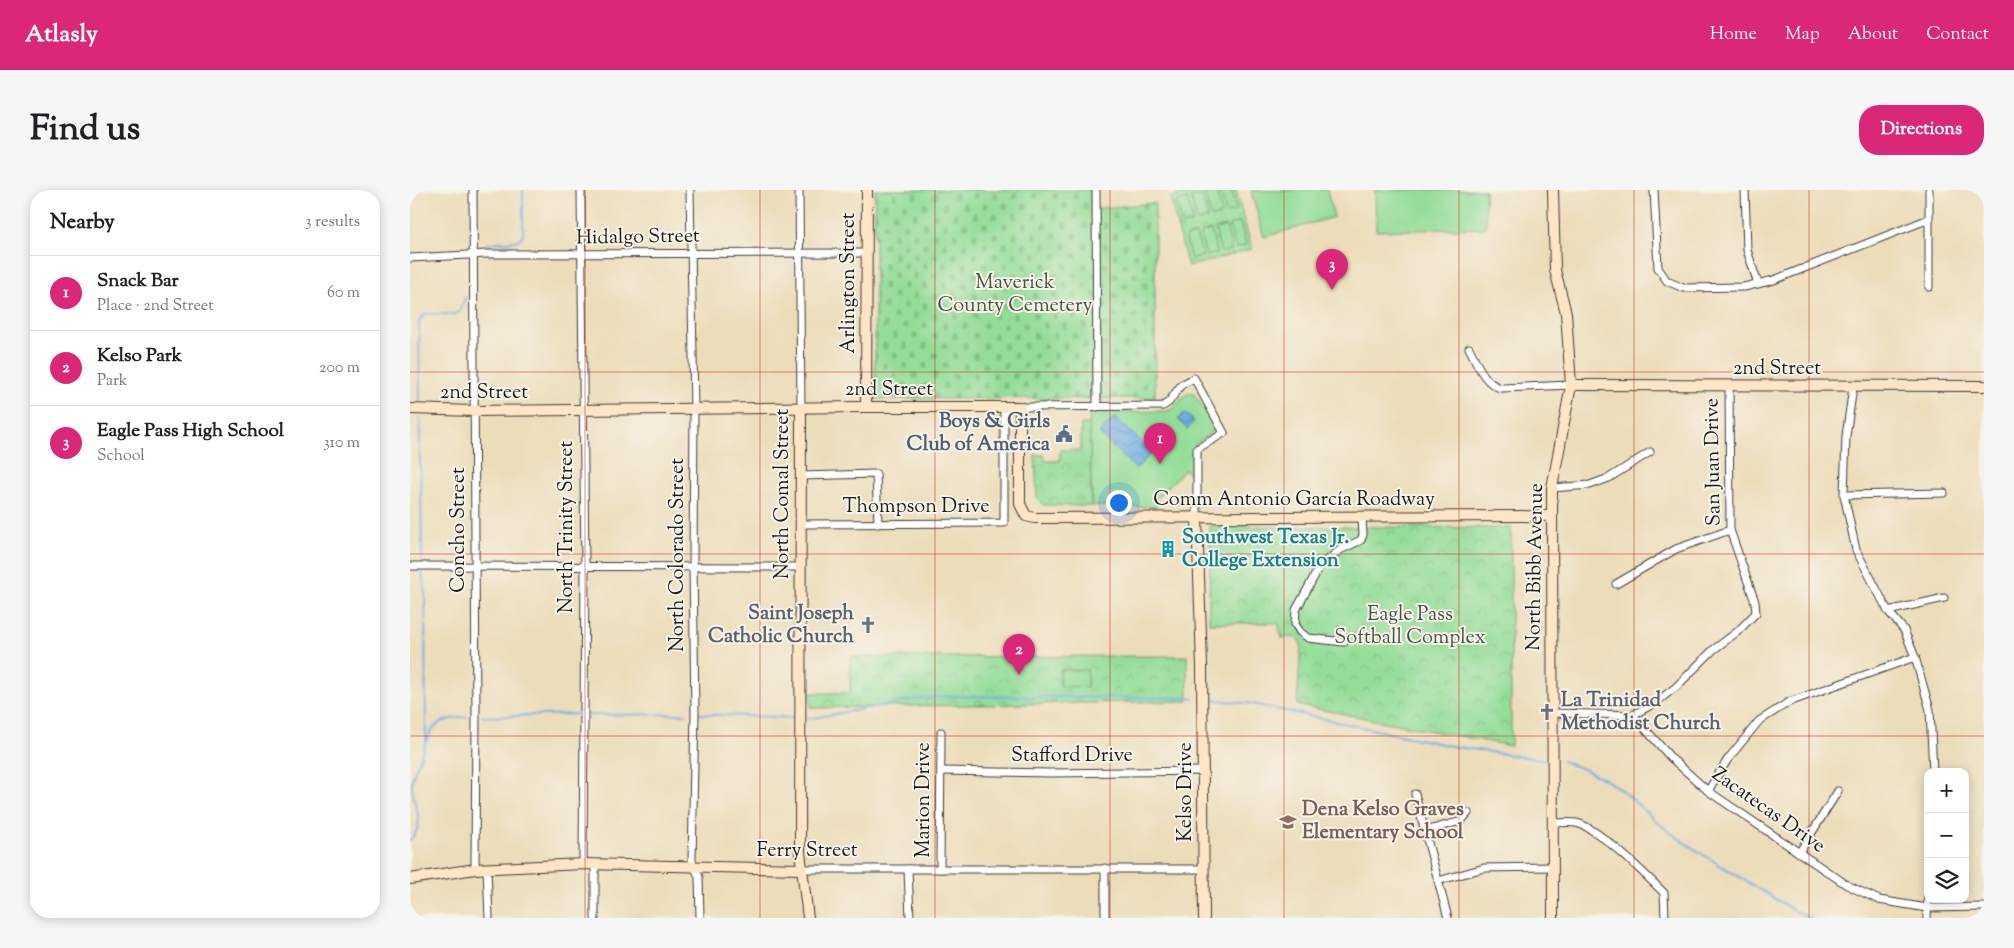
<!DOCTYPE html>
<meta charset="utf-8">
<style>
:root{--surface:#fff;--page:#f6f6f6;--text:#202124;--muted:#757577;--line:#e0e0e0;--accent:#db2777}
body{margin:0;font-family:"Sorts Mill Goudy",serif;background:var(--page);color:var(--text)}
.controls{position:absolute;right:15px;bottom:15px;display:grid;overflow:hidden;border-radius:10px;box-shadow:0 2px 12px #0003}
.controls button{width:45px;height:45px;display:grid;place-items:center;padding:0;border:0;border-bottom:1px solid var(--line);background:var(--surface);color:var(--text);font:25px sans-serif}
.you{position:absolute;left:708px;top:312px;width:18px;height:18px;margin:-12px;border:4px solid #fff;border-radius:50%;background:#1a73e8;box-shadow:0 0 0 8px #1a73e833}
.badge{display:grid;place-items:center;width:32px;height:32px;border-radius:50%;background:var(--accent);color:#fff;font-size:16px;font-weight:700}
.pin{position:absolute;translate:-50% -41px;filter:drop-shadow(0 1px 2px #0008)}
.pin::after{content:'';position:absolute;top:26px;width:18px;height:15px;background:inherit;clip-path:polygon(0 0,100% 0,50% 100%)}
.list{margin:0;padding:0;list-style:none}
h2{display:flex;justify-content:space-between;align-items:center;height:65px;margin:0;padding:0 20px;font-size:21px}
h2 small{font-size:16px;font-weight:400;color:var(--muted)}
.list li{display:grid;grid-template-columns:32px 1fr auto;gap:15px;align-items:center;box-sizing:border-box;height:75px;padding:0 20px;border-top:1px solid var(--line)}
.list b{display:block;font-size:19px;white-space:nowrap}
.list p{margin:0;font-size:16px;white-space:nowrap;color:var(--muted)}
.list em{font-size:16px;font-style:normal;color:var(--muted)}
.icon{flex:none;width:28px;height:28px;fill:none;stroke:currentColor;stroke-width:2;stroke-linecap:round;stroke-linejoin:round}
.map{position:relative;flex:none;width:1574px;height:728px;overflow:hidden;border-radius:20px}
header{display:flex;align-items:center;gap:30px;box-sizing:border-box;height:70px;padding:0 25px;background:var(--accent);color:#fff}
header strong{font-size:24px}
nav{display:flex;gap:28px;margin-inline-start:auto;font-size:18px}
.intro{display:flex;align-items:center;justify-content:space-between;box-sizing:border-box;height:120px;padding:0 30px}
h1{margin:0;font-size:35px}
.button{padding:12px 22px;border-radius:20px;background:var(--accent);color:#fff;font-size:18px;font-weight:700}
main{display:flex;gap:30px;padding:0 30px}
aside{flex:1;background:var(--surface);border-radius:20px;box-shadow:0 2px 12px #0003}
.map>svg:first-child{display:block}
.cemetery{fill:url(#cemetery-stones);stroke:#587c5a}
.park{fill:url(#park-crowns);stroke:#587c5a}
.garden{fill:#94dd99;stroke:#587c5a}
.water{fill:url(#water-waves);stroke:#476480}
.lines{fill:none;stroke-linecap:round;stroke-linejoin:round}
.stream{stroke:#72ade3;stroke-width:2}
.street-casing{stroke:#3b3934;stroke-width:9}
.secondary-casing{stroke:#3b3934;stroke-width:12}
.street{stroke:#fff;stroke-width:7}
.secondary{stroke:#fee5c5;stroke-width:10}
.grid{fill:none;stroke:#c8321e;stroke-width:1;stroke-opacity:0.55}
.labels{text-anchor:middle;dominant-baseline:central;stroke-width:4;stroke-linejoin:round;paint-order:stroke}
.street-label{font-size:20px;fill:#1c1c1c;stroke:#f7f3e8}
.park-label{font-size:20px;fill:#405642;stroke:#f7f3e8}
.service-label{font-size:20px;font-weight:bold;fill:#4e5e75;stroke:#f7f3e8;text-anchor:end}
.culture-label{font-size:20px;font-weight:bold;fill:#0d838f;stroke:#f7f3e8;text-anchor:start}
.worship-label{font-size:20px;font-weight:bold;fill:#5b616d;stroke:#f7f3e8;text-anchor:end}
.education-label{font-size:20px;font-weight:bold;fill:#785e54;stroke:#f7f3e8;text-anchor:start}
</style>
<header>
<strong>Atlasly</strong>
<nav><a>Home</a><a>Map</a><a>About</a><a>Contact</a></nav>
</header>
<div class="intro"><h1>Find us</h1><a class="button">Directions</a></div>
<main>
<aside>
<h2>Nearby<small>3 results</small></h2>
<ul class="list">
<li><span class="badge">1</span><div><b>Snack Bar</b><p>Place · 2nd Street</p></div><em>60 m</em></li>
<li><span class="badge">2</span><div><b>Kelso Park</b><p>Park</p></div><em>200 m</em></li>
<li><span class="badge">3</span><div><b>Eagle Pass High School</b><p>School</p></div><em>310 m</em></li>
</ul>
</aside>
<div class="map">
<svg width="1574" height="728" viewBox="0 0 1574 728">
<defs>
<pattern id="cemetery-stones" width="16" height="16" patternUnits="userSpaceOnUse" patternTransform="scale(1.25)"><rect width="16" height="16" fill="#94dd99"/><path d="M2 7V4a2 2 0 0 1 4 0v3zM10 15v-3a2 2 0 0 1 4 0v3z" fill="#7fbd83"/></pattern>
<pattern id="park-crowns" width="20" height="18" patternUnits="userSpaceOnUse" patternTransform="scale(1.25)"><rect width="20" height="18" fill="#94dd99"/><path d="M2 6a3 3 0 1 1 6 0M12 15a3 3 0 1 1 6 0" fill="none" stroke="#7fbd83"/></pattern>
<pattern id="water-waves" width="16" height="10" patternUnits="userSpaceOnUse" patternTransform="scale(1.25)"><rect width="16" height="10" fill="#72ade3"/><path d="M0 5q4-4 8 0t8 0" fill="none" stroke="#5d8cb7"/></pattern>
</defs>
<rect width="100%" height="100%" fill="#f7f3e8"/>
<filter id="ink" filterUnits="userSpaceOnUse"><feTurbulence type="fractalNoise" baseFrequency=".02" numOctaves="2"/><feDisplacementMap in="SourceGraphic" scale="10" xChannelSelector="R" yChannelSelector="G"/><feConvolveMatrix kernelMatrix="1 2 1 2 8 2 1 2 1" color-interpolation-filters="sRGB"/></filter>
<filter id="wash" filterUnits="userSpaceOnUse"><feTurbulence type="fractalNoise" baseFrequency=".0096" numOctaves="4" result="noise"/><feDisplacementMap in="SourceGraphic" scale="20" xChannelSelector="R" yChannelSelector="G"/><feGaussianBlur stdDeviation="1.12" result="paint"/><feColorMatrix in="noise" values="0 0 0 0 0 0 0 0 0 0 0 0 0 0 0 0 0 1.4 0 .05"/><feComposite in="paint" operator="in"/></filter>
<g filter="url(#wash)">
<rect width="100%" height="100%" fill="#ecddba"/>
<path class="cemetery" d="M465,0h218v19l62,-6v195l-280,1z"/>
<g class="park">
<path d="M787,0h39l16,59 -64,18 -18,-69z"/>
<path d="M671,234h9l1,82 -48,-1 -6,-6 -2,-44h9l1,6h15v-11h21z"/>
<path d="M800,336l301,2v218l-214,-41 4,-61 -5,-7 -14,1 -4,-15h-69z"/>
<path d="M777,466l1,45 -377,7 -1,-15h40v-36z"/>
</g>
<g class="garden">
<path d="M810,0h11l6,20 -11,3z"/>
<path d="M917,0l7,27 -70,20 -13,-46z"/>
<path d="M965,0h110l1,38 -110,3z"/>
<path d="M806,1l6,23 -11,3 -6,-23z"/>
<path d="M792,5l6,23 -11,3 -6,-23z"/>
<path d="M777,9l6,23 -11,3 -6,-23z"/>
<path d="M830,32l6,23 -10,3 -7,-23z"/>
<path d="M816,36l6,23 -11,3 -6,-23z"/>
<path d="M801,40l6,23 -11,3 -6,-23z"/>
<path d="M786,44l7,22 -12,3 -6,-22z"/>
<path d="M779,203l5,1 21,32 -2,5 -18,14v27h-8l-2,-3 -27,28 -1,10 -65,-1 -3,-93 79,-2c10,-5 12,-14 21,-18z"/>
<path d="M650,480h27v17l-27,-1z"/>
</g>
<g class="water">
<path d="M774,223l10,8 -7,8 -9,-9z"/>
<path d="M705,227l37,35 -16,17 -37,-35z"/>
</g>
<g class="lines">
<g class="stream">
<path d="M76,55c11,-6 25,0 35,-7l2,-4v-44"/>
<path d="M10,212l-1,-81 6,-7h30l4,-2 7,-15"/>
<path d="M10,228c-1,47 2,93 2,140"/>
<path d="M12,382l3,21 1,148"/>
<path d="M796,509l47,5 203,43 89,13"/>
<path d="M288,524l95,4"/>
<path d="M179,525l97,-1"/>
<path d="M72,527l95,-3"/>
<path d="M397,529l111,-20 31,-3 244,2"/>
<path d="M1152,571c22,8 45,17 64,33 17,14 31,30 49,42 39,27 80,50 120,75l16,7"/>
<path d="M0,650c19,-19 0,-38 2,-59 1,-7 5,-16 8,-22 10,-30 13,-41 47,-42"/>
</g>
</g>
</g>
<g filter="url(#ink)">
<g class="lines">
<g class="street-casing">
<g id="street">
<path d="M63,0l3,526 -1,153"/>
<path d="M171,0l4,377 -2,297"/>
<path d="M280,0l4,220 -1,156 2,147 -3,148 7,16 1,41"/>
<path d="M389,0l2,218"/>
<path d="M686,0l1,217"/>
<path d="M1244,0l4,78 9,13 16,7 61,-1 30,-7 155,-61"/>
<path d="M1335,0l2,60 11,34"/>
<path d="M1519,0v97"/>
<path d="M0,68l77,-4 380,-1"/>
<path d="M1059,158c8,15 15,36 32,40l70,-3"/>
<path d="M1443,197l-7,49 -2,59 12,55 32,61 16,19 11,27 15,53 3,62"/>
<path d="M610,217l143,-1 6,-4 12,-17 13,-7 30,55 -27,16v68"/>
<path d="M390,286l76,-2 2,50"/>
<path d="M1142,298l38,-3 19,-7 41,-26"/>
<path d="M1434,305l100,-2"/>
<path d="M392,334l202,-1v-116"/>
<path d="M0,376l391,1"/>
<path d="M1206,394l60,-35 54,-19"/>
<path d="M1478,421l56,-13"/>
<path d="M934,452l-36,-4 -8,-6 -5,-8 1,-14 24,-44 20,-16 21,-10 2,-5 -1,-18"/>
<path d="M1143,523l80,2 38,43 37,33 139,94 32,15 48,8 57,-1"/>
<path d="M1223,525l22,-12 21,-16 37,-37 24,-18 19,-19 -1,-11 -25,-72 -1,-144"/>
<path d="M531,581l109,2 154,-2"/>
<path d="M1298,601l20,-32 31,-38 30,-19 126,-45"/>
<path d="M1005,604l33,124"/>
<path d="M1143,633c7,0 16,-1 23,0 22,4 72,54 88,70l1,25"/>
<path d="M1015,641l36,-10 7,-8"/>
<path d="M1389,663l39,-62"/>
<path d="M185,675v53"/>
<path d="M77,679l2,49"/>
<path d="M392,679h402"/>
<path d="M498,679l2,49"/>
<path d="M530,679l1,-137"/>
<path d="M1028,691l46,-13 68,-1"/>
<path d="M695,728v-50"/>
<path d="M1517,728l1,-21"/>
</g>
</g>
<g class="secondary-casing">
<g id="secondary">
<path d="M1143,0l2,80 11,43 5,72 -19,103 1,430"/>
<path d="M1161,195l413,1"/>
<path d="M456,217l1,-217"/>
<path d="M391,218l-1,444 8,66"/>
<path d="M0,219l64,2 392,-4h154v97l6,12 9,2 517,-2"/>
<path d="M787,327l5,149 2,252"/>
<path d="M0,689l65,-10 108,-5 219,5"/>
</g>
</g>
<use href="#street" class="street"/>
<use href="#secondary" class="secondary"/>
</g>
</g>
<path class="grid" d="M175,0v728M350,0v728M525,0v728M700,0v728M874,0v728M1049,0v728M1224,0v728M1399,0v728M0,182h1574M0,364h1574M0,546h1574"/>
<defs>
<g id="civic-bare" transform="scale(1.35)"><path d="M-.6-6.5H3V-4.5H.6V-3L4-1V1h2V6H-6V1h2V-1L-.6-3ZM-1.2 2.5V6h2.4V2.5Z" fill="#5c6f8a" stroke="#f7f3e8" stroke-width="2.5" paint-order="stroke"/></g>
<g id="building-bare" transform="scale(1.35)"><path d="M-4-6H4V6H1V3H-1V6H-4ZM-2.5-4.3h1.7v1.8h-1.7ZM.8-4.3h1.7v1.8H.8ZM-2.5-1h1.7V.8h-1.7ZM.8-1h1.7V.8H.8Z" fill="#0f9aa8" stroke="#f7f3e8" stroke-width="2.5" paint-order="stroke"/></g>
<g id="church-bare" transform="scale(1.35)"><path d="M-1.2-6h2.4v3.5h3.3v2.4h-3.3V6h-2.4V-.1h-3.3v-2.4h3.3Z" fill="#6b7280" stroke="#f7f3e8" stroke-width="2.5" paint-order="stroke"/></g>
<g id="school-bare" transform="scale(1.35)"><path d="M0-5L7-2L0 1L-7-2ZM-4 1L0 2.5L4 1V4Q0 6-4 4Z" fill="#8d6e63" stroke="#f7f3e8" stroke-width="2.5" paint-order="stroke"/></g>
</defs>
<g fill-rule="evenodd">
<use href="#civic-bare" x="654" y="244"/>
<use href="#building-bare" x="758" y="359"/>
<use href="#church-bare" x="458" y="435"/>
<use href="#church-bare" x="1137" y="522"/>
<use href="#school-bare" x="878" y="632"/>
</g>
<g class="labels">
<g class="street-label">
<text transform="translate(228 48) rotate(-1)">Hidalgo Street</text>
<text transform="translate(439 93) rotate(-90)">Arlington Street</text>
<text x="1367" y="179">2nd Street</text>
<text x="479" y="200">2nd Street</text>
<text x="74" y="203">2nd Street</text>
<text transform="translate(1304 272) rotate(-91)">San Juan Drive</text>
<text transform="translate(373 304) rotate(-90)">North Comal Street</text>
<text x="884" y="310">Comm Antonio García Roadway</text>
<text x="506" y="317">Thompson Drive</text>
<text transform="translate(157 337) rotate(-90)">North Trinity Street</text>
<text transform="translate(49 340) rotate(-90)">Concho Street</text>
<text transform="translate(268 365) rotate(-90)">North Colorado Street</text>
<text transform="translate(1126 377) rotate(-89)">North Bibb Avenue</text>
<text x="662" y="566">Stafford Drive</text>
<text transform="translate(776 602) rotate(-90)">Kelso Drive</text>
<text transform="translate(514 610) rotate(-90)">Marion Drive</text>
<text transform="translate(1358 621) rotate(35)">Zacatecas Drive</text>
<text x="397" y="661">Ferry Street</text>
</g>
<g class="park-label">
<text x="605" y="93">Maverick<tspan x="605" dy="23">County Cemetery</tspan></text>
<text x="1000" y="425">Eagle Pass<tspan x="1000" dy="23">Softball Complex</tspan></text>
</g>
<g class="service-label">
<text x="640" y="232">Boys &amp; Girls<tspan x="640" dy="23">Club of America</tspan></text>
</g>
<g class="culture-label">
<text x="772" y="348">Southwest Texas Jr.<tspan x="772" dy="23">College Extension</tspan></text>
</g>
<g class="worship-label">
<text x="444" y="424">Saint Joseph<tspan x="444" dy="23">Catholic Church</tspan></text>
<text x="1151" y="511" text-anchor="start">La Trinidad<tspan x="1151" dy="23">Methodist Church</tspan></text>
</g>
<g class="education-label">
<text x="892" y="620">Dena Kelso Graves<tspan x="892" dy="23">Elementary School</tspan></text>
</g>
</g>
</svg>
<div class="controls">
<button>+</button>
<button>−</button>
<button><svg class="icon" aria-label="layers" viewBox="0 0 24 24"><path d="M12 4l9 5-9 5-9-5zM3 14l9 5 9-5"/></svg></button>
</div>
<div class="you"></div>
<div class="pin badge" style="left:750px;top:274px">1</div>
<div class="pin badge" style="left:609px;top:485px">2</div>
<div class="pin badge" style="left:922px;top:100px">3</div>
</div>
</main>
